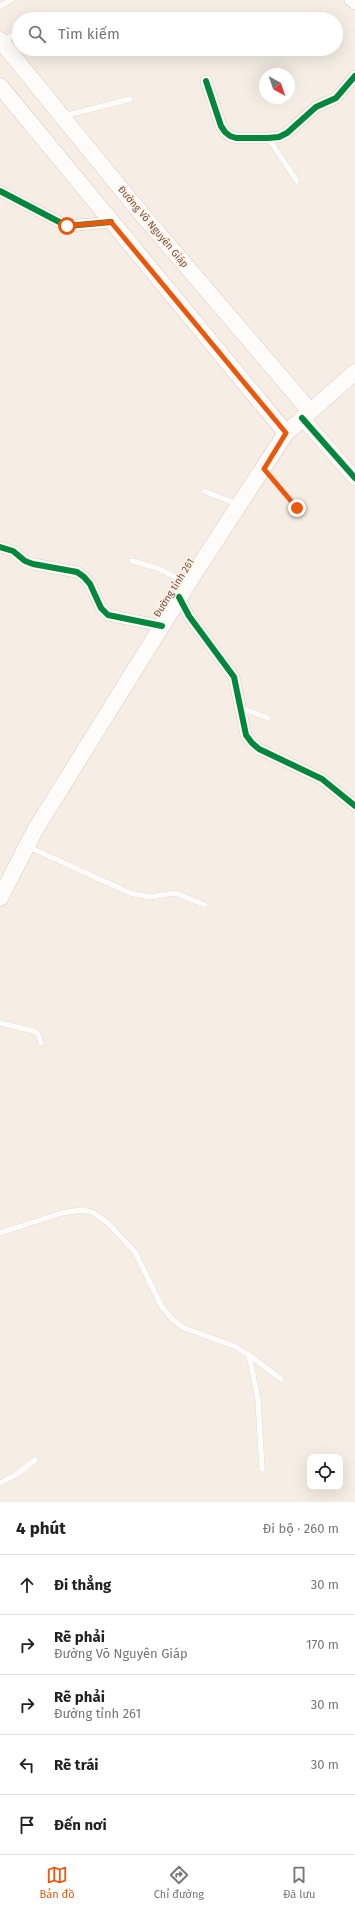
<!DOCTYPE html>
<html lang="vi">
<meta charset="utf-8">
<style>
:root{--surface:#fff;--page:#f6f6f6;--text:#222;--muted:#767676;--line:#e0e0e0;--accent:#ea580c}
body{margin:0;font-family:"Fira Sans",sans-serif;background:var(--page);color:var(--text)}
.controls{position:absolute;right:12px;bottom:12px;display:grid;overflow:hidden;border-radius:8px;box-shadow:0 4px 16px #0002}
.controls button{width:36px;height:36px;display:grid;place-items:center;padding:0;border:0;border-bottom:1px solid var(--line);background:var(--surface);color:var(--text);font:20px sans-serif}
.compass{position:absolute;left:259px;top:68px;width:36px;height:36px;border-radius:50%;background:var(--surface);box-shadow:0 4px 16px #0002;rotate:140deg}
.stop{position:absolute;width:12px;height:12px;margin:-9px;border:3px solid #ea580c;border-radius:50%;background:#fff}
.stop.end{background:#ea580c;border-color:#fff;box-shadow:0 1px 4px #0008}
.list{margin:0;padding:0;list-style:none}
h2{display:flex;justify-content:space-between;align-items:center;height:52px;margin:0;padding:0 16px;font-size:17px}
h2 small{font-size:13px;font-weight:400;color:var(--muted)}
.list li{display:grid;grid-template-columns:26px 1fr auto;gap:12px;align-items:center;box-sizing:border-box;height:60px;padding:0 16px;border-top:1px solid var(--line)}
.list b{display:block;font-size:15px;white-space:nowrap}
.list p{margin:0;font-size:13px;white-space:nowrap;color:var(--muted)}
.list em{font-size:13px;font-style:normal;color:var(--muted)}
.icon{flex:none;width:22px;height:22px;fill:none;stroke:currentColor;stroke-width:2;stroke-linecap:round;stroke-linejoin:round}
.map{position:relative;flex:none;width:355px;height:1502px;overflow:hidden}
.search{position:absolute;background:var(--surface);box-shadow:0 4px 16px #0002;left:12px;right:12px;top:12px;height:44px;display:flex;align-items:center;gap:10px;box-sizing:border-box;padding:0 14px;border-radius:22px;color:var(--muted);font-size:15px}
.sheet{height:352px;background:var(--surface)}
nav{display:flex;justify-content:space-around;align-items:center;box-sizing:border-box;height:56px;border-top:1px solid var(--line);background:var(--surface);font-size:11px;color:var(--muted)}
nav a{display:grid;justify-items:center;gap:2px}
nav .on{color:var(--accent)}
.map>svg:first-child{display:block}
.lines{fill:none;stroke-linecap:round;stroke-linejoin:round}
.service-casing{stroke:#d7cbc4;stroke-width:6}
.minor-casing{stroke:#d7cbc4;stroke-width:12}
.tertiary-casing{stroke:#d7cbc4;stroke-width:15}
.secondary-casing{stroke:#d6cac2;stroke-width:17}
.service{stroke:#fefcfb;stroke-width:5.5}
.minor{stroke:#fefcfb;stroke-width:11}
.tertiary{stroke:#fefcfb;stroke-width:14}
.secondary{stroke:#fefcfb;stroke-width:16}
.cycleway-casing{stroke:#fff2e5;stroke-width:8}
.cycleway{stroke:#00873e;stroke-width:6}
.route{stroke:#ea580c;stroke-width:5}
.labels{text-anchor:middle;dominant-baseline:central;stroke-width:3;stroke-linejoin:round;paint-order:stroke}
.street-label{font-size:10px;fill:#725247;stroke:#fff2e5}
</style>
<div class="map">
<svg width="355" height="1502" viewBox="0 0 355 1502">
<rect width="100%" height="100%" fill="#f6eee5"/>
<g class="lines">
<g class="service-casing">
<g id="service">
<path d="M0,6l11,-6"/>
<path d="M45,19l8,-4"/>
<path d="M3,41l16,-9"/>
<path d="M64,116l66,-17"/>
<path d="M268,138l29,43"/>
<path d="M264,469l33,39"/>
<path d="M204,491l33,13"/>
<path d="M132,561l25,7 31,15"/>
<path d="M241,708l27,10"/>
<path d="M29,847l101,46 20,4 25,-4 30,12"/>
<path d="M0,1023l34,8 4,3 3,9"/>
<path d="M0,1233l62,-20 19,-3 11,2 16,11 27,29 27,55 10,12 12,9 50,18 15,9 32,24"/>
<path d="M249,1355l9,44 4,70"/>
<path d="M0,1483l17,-9 18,-14"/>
</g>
</g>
<g class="minor-casing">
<g id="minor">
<path d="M350,0l5,4"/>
<path d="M206,81l15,45 4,6 5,4 6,2h32l11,-1 8,-4 29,-26 20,-9 19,-22"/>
<path d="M0,191l67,35 44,-4"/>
<path d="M0,547l13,4 12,10 8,3 44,8 7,5 6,7 11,24 7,7 54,11"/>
<path d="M179,597l10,19 45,61 12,58 6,8 7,6 63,30 33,27"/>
</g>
</g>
<g class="tertiary-casing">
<path id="tertiary" d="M302,418l53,60"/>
</g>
<g class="secondary-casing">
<g id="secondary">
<path d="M0,40l135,166 175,205"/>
<path d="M0,86l286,347"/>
<path d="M0,898l35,-68 161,-259 90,-138 69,-61"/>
</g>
</g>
<use href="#service" class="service"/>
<use href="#minor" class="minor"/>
<use href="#tertiary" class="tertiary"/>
<use href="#secondary" class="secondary"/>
<g class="cycleway-casing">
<g id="cycleway">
<path d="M206,81l15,45 4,6 5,4 6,2h32l11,-1 8,-4 29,-26 20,-9 19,-22"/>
<path d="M0,191l67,35 44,-4"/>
<path d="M302,418l53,60"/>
<path d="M0,547l13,4 12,10 8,3 44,8 7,5 6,7 11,24 7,7 54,11"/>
<path d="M179,597l10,19 45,61 12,58 6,8 7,6 63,30 33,27"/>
</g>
</g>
<use href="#cycleway" class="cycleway"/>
</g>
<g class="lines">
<path class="route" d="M67,226l44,-4 175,211 -22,36 33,39"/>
</g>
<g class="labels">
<g class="street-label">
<text transform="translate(153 227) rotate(50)">Đường Võ Nguyên Giáp</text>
<text transform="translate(174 588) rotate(-58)">Đường tỉnh 261</text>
</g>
</g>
</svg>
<div class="controls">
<button><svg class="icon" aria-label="locate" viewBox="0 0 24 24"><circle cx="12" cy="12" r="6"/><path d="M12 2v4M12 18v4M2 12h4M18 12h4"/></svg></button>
</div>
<svg class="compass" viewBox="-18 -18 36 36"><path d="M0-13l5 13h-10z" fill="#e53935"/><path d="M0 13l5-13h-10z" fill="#767676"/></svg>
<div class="stop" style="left:67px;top:226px"></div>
<div class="stop end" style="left:297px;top:508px"></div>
<div class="search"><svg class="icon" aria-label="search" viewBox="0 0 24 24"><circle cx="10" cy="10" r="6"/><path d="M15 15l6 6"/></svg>Tìm kiếm</div>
</div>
<section class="sheet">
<h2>4 phút<small>Đi bộ · 260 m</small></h2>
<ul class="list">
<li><svg class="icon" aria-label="ahead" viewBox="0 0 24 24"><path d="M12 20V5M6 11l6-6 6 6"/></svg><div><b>Đi thẳng</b></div><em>30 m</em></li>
<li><svg class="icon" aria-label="right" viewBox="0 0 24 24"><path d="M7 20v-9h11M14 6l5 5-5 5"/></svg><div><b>Rẽ phải</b><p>Đường Võ Nguyên Giáp</p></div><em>170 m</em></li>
<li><svg class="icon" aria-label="right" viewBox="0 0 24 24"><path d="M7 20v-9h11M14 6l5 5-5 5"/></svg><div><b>Rẽ phải</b><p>Đường tỉnh 261</p></div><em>30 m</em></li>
<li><svg class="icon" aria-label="left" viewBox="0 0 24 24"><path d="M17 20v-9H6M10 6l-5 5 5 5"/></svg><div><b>Rẽ trái</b></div><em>30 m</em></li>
<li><svg class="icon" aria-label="arrive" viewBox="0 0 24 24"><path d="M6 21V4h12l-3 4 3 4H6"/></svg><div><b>Đến nơi</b></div></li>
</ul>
</section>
<nav>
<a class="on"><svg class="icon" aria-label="map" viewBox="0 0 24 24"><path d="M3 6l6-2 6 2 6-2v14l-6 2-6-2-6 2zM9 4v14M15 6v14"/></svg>Bản đồ</a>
<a><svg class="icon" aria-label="directions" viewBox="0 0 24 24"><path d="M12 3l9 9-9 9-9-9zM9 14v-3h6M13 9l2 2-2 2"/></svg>Chỉ đường</a>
<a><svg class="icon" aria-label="saved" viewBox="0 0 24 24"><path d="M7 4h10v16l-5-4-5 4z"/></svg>Đã lưu</a>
</nav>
